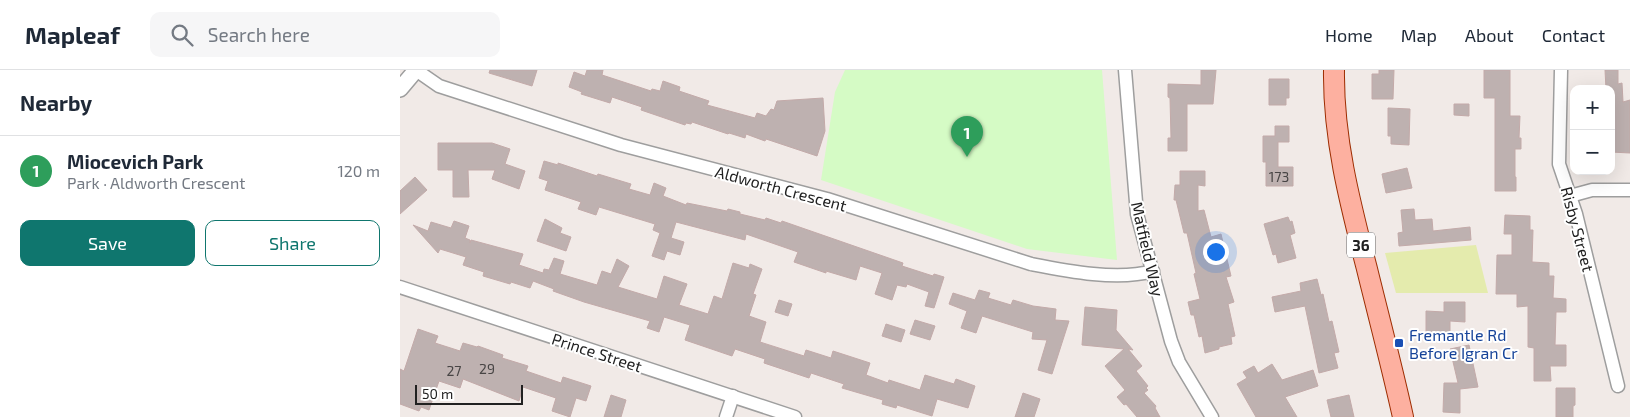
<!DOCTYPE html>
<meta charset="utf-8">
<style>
:root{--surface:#fff;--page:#f6f6f7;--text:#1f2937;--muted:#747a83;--line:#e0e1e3;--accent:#0f766e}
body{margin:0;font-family:"Exo 2",sans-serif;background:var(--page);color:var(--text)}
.controls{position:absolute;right:15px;top:15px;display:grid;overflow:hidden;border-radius:10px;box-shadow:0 5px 20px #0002}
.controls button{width:45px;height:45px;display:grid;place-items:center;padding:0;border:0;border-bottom:1px solid var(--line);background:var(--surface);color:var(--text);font:25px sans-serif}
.scale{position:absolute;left:15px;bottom:12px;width:108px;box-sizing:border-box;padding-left:5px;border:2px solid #212121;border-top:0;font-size:14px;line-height:18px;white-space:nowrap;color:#212121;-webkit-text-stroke:4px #fff;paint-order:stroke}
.you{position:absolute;left:815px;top:181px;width:18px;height:18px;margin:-12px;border:4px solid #fff;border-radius:50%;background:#1a73e8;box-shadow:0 0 0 8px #1a73e833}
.badge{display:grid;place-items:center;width:32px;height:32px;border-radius:50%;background:var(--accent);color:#fff;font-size:16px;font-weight:700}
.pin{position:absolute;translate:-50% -41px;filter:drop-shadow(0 1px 2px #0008)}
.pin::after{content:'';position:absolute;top:26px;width:18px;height:15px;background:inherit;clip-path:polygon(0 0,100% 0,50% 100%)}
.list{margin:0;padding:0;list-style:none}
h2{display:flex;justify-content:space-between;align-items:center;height:65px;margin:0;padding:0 20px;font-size:21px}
h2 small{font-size:16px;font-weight:400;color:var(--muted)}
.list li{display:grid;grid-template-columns:32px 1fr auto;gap:15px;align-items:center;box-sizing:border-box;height:70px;padding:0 20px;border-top:1px solid var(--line)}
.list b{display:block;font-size:19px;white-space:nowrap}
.list p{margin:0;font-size:16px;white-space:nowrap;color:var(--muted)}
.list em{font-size:16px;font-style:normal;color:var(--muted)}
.actions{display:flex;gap:10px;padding:15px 20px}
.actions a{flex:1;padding:11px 0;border:1px solid var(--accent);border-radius:10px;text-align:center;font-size:18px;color:var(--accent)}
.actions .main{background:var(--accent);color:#fff}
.icon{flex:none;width:28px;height:28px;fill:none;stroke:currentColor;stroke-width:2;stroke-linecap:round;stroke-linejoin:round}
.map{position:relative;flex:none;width:1230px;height:347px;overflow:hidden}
header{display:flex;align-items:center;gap:30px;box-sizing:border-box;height:70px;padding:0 25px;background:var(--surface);border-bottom:1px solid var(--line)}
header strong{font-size:24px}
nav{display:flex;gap:28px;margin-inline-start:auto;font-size:18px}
.search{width:350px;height:45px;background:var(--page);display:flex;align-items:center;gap:12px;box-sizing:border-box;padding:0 18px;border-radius:10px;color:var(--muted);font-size:19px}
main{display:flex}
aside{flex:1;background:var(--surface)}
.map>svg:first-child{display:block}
.grass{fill:#e4ebad}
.park{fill:#d5fbc5}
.building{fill:#beb1b0;stroke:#c3aaa9}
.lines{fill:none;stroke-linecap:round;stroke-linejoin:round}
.minor-casing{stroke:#9e9e9e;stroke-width:15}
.tertiary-casing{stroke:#9e9e9e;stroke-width:18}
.primary-casing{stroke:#9d2c00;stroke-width:22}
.minor{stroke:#fff;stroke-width:12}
.tertiary{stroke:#fff;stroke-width:15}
.primary{stroke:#fdb0a0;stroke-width:20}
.transit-dot{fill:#1a4fb4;stroke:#fff;stroke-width:2}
.labels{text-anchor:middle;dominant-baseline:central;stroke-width:4;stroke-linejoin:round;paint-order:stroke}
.number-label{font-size:14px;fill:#484545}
.shield{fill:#fff;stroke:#646464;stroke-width:1}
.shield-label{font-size:15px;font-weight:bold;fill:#212121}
.street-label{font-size:16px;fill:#212121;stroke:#fff}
.transit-label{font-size:16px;fill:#164399;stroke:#fff;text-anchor:start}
</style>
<header>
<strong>Mapleaf</strong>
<div class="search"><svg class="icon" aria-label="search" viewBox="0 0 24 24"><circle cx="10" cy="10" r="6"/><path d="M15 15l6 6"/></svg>Search here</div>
<nav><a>Home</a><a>Map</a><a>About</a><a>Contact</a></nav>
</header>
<main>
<aside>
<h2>Nearby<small></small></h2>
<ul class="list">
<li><span class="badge" style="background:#2e9e5b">1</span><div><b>Miocevich Park</b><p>Park · Aldworth Crescent</p></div><em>120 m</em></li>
</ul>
<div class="actions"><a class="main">Save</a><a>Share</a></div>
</aside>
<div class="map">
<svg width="1230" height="347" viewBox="0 0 1230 347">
<rect width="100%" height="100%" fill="#f1eae7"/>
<path class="grass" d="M1076,175l12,48h-92l-11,-40z"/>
<path class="park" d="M445,0h257l15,190 -90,-11 -206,-69 14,-88z"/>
<g class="building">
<path d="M90,0h47l-5,16 -43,-13z"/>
<path d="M187,0h16l-1,5 49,16 1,-2 8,2 3,-10 17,6 -1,4 30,10 -2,4 48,13 2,-5 9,3 5,-7 3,1 3,-9 46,-3 2,33 -8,25 -51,-17 -1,2 -19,-7 -1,4 -16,-5 -1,1 -36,-12 -1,2 -5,-1 -1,2 -44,-15 1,-3 -30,-10 -2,6 -29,-9 1,-2 -13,-5 5,-15 11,4z"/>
<path d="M801,0h15l-3,34h-26v47h-19v-13h3l-1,-40 -2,-1v-13l33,1z"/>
<path d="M979,0h15l-1,29h-21v-25h7z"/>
<path d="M1084,0h26v46h10l-1,22h2v11h-6v28h1v14h-21v-93h-11z"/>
<path d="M1205,0h13v14l4,-1 1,19 7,-2v53l-19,-1v-63h-5z"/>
<path d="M869,9h20v19h-3v7h-17z"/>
<path d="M1054,34h15v12l-15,-1z"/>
<path d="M988,38l22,1 -1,36 -18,-1v-8h-3z"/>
<path d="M875,56h14v16h-11v25h15v19h-27v-24h-3v-26h12z"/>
<path d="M38,73h54l18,6 -5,15 20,7 -6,18 -27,-10 3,-9h-27l1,27h-16v-27h-15z"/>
<path d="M144,91l14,4v-2l39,13 1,-2 33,10 -2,5 21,6 4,-12 12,5 -3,8 23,9 1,-2 40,8 1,-2 12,3v2l25,6 1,-2 15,5 1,-2 121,42 -1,3 31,10 1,-2 10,3 -10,31 -9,-2 4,-14 -22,-8 -1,3 -9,-2 -5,15 -17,-6 7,-21 -22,-7 -4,14 -30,-9v2l-32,-11 4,-10 -52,-18 -1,6 -69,-18 -5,16 13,4 -4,13 -13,-4 -3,9 -12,-4 8,-23 -7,-3 2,-6 -56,-17 -3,8 -18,-6 3,-7 -36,-12 3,-9 -9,-3z"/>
<path d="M1007,98l5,20 -26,5 -4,-19z"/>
<path d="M780,101h25v15l-7,-1v26l6,-1 7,27 10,-3 10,42 -5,1 8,25 -6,2 7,32 -4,1 1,7 -13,3v2l-14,4 -3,-17 -3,1 -5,-22h-3l-3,-13 12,-3 -6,-25 2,-1 -9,-40h-3l-8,-33h-2l1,-15h5z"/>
<path d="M15,107l12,13 -27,24v-23z"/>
<path d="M1014,139l1,11 17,-1 1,12 37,-4 1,13 -72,6 -1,-13 5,-1 -2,-22z"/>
<path d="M1105,145l25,1v14h3l-1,32 17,1v13h5l-1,22 13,1v13h-10l-1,33h11v21h-16l1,15h-17v-33l-6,-1v-41l-11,1v-13h-21l1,-39h15v-21h-8z"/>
<path d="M888,147l2,5 2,-1 3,12 -5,2 6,23 -18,5 -2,-9 -3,1 -9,-31z"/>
<path d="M145,149l17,9 -2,5 11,4 -5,14 -29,-10z"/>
<path d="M54,151l15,5 -4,12 5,2v3l1,-3 52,14 -4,11 24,8 1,-4 5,1 5,-12 10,3 -4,13 37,11 5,-14 9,3 6,-15 12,7 -11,21 39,12 7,-23 23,8 -8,21 29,9 6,-18 8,3 11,-36 16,5 1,-4 12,5 -9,25 3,1 -7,21 17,6 -6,20 44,14 2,-6 25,8 2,-7 37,12 -4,12 22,8 1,-3 31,10 5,-15 29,9 2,-5 19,7 -7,22 -31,-9 -5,17 -35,-11 -1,3 -14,-4 1,-4 -41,-12 2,-4 -33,-11 -2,5 -45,-15 1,-4 -30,-10 -3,7 -47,-16 5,-15 -26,-8 -5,15 -12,-4 3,-7 -66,-19 -31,-11 1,-2 -21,-8 -3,7 -19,-6 -1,2 -27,-8 1,-4 -21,-7 3,-8 -26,-8 -2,4 -25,-28 15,6 3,-9 20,6z"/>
<path d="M917,209l4,16 2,-1 6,28 3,-1 7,31 -5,1 4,15 -19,5 -14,-67 -30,6 -3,-15 29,-6 -1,-8z"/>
<path d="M579,220l11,3 -2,5 23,7 2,-5 20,6 23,3 -1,11 14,1 -17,53 -14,-4 9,-30 -15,-1 1,-7 -51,-16 -6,17 -15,-5 6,-17 -18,-7 4,-11 22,7z"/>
<path d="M379,230l13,4 -4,12 -13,-4z"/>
<path d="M1044,232h21v20l-15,-1v12l-24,-1v-21l18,1z"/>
<path d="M685,237l32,3 -1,20 17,20 -5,-1 14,17 -6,5 12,15 -2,2 2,2 -4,3 12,13 -1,2 5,9h-23l-11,-13 -2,1 -7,-8 8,-7 -20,-24 19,-17 -42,-4z"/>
<path d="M515,250l20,6 -5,14 -20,-6z"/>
<path d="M486,254l19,6 -4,12 -19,-6z"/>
<path d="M18,259l20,7 -3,7 25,8 3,-8 14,4 1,-1 25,9 -1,3 26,8 -2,5 35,12 2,-6 28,9 -5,15 -10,-3 -6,19 -18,-6 4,-13 -33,-11 -4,14 -56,-22 -3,9 -21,-7 -10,29 -8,-3 -2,4 -19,-7v-35l4,2z"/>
<path d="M1069,275l9,42 -18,2v24l-17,-1 1,-29h14l-8,-34z"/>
<path d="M872,294l10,16 31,-10 5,16 -33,11 12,20h-41l-19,-33 10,-6 -4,-6 11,-6 4,7z"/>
<path d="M1156,318h19v17l-2,1v11h-17z"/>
<path d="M623,323l17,6 -6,18h-19z"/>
<path d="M211,325l15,5 -5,17h-17z"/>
<path d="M949,325l5,22h-23l-4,-17z"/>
</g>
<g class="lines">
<g class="minor-casing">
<g id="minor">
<path d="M16,0l23,16 182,59 206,54 204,65c36,7 86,17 122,7"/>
<path d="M725,0l12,144 34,127 8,21 33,55"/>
<path d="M1161,0l-2,94 17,50 42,172"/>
<path d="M1170,126l22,-6h38"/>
<path d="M0,217l395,130"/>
<path d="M326,347l7,-21"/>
</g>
</g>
<g class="tertiary-casing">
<path id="tertiary" d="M0,19l16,-19"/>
</g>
<g class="primary-casing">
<path id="primary" d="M934,0c-1,68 16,133 33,199 12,49 25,98 36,148"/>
</g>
<use href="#minor" class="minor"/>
<use href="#tertiary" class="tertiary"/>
<use href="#primary" class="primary"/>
</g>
<rect class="transit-dot" x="994" y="268" width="10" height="10" rx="2.5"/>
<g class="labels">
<g class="number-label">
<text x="879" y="106">173</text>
<text x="87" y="298">29</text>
<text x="54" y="300">27</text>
</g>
<rect class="shield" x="947" y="162.5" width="28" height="25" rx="4"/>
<g class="shield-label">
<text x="961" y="175">36</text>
</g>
<g class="street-label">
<text transform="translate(381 118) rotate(15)">Aldworth Crescent</text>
<text transform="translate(1178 159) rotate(75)">Risby Street</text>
<text transform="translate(748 179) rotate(77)">Matfield Way</text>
<text transform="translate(197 282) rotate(18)">Prince Street</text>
</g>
<g class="transit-label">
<text x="1009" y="264">Fremantle Rd<tspan x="1009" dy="18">Before Igran Cr</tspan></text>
</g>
</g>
</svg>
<div class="controls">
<button>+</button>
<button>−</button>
</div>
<div class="scale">50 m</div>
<div class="you"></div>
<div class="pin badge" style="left:567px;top:87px;background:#2e9e5b">1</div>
</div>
</main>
